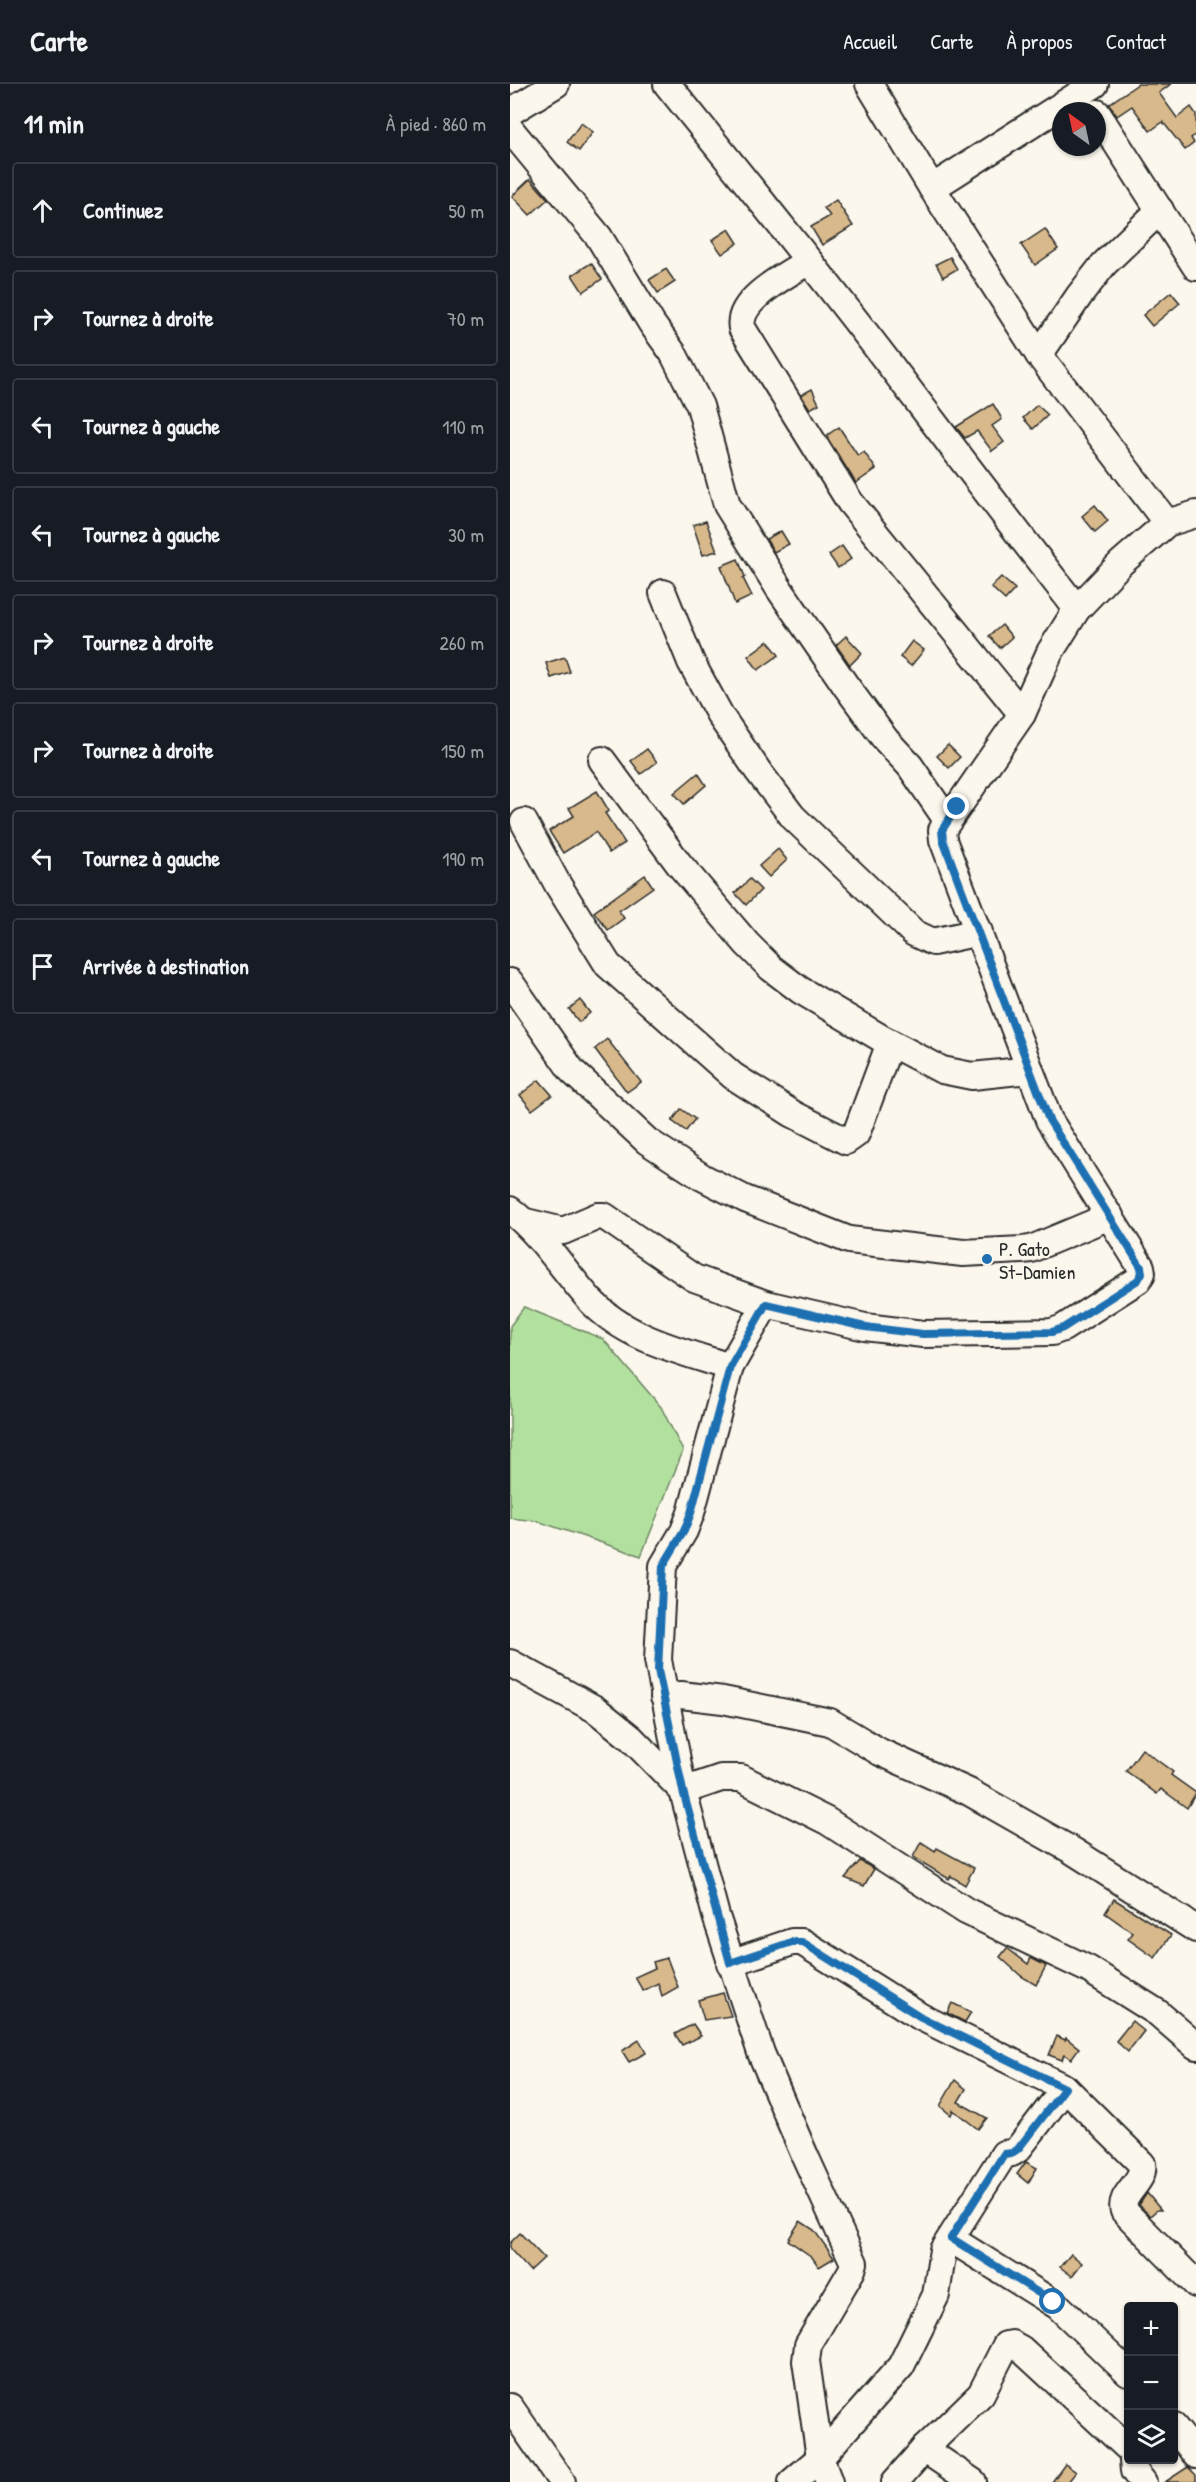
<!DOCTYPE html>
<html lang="fr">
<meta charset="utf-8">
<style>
:root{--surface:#171b24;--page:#20242c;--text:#f1f3f6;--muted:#9ea1a6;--line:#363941}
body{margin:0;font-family:"Patrick Hand",sans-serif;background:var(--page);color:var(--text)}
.controls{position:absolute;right:18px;bottom:18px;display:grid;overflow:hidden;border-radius:6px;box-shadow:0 2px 4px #0004}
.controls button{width:54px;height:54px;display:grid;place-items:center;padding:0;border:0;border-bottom:2px solid var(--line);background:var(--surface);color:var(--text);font:30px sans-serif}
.compass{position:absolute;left:542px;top:18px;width:54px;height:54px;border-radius:50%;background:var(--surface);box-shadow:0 2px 4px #0004;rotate:327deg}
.stop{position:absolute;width:18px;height:18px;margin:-14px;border:4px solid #1f6fb2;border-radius:50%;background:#fff}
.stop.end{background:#1f6fb2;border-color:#fff;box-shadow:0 2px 6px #0008}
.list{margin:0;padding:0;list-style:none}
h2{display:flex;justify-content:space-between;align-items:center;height:78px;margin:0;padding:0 24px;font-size:26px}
h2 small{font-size:20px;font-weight:400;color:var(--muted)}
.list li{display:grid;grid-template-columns:39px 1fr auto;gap:18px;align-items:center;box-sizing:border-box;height:96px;margin:0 12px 12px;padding:0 12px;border:2px solid var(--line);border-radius:6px}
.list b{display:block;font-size:22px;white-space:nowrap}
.list em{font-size:20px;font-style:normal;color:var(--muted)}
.icon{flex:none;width:33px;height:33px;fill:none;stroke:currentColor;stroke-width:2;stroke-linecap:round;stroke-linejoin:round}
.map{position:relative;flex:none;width:686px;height:2398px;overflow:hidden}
header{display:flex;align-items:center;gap:36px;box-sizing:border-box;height:84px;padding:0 30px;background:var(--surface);border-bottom:2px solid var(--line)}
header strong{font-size:28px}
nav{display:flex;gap:33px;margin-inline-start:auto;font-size:21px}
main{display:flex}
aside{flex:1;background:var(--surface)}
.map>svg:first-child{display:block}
.green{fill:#b2e09e;stroke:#6e8664;stroke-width:1.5}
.building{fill:#d8b98b;stroke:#2b2b2b;stroke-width:1.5}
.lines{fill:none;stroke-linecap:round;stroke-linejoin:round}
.minor-casing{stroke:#2b2b2b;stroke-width:30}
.minor{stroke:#fbf7ec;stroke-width:26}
.route{stroke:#1f6fb2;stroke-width:8}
.poi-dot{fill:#1f6fb2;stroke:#fbf7ec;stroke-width:2}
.labels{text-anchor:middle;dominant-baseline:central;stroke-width:4.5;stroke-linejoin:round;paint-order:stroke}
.poi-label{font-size:20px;fill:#2b2b2b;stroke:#fbf7ec;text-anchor:start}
</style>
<header>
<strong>Carte</strong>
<nav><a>Accueil</a><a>Carte</a><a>À propos</a><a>Contact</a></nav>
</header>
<main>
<aside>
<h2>11 min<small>À pied · 860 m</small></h2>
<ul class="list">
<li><svg class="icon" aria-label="ahead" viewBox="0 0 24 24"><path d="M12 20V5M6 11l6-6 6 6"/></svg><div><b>Continuez</b></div><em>50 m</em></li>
<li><svg class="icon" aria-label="right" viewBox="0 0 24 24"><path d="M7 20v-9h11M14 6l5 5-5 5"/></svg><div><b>Tournez à droite</b></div><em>70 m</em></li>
<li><svg class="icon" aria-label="left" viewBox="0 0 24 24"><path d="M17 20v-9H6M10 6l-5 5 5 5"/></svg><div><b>Tournez à gauche</b></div><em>110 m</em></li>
<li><svg class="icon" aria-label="left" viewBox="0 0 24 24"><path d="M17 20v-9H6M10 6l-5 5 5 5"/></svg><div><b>Tournez à gauche</b></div><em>30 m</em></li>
<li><svg class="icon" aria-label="right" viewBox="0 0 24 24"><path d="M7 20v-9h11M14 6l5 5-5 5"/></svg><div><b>Tournez à droite</b></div><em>260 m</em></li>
<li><svg class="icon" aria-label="right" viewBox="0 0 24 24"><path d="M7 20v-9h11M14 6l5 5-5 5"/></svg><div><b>Tournez à droite</b></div><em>150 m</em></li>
<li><svg class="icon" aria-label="left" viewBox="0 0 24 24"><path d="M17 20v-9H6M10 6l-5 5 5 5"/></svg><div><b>Tournez à gauche</b></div><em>190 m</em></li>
<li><svg class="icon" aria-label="arrive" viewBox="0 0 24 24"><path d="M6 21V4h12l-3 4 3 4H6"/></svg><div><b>Arrivée à destination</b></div></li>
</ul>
</aside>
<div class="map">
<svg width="686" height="2398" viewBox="0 0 686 2398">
<rect width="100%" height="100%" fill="#fbf7ec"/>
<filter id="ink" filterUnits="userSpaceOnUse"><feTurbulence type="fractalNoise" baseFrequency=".0167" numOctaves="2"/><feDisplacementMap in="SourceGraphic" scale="12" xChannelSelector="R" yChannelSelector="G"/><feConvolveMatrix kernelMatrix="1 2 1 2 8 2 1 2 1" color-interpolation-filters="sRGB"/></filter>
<g filter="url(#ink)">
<path class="green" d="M14,1223l79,32 58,68 22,44 -42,105 -104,-35 -27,-3v-192z"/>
<g class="building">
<path d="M628,0h33l-12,9 18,25 14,-11 5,7v20l-5,4 3,5 -9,7 -22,-28 -13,9 -18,-25 -15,10 -8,-12z"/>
<path d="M71,39l12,9 -14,19 -12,-9z"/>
<path d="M20,95l18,20 -18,16 -18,-19z"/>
<path d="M326,116l17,26 -31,19 -11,-18 19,-11 -6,-8z"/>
<path d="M219,145l9,14 -16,11 -10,-14z"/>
<path d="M535,145l13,20 -23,16 -14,-20z"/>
<path d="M440,173l7,12 -14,8 -7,-13z"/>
<path d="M81,179l11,16 -19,13 -11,-17z"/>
<path d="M156,185l9,13 -17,11 -9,-13z"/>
<path d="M661,208l9,11 -28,23 -9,-11z"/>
<path d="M302,305l7,15 -9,5 -9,-14z"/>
<path d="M483,320l9,15 -10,7 12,16 -12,9 -15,-20 -12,7 -9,-11z"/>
<path d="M527,321l11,10 -15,14 -10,-11z"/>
<path d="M329,343l19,29 6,-4 12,17 -20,14 -30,-47z"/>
<path d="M585,421l13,16 -13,11 -13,-16z"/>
<path d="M196,437l11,30 -14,4 -10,-30z"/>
<path d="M271,447l8,13 -15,8 -8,-13z"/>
<path d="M332,462l9,13 -13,9 -9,-13z"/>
<path d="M228,475l7,18 -2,1 9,18 -17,8 -14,-38z"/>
<path d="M491,493l14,12 -10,11 -14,-13z"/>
<path d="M492,541l10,12 -12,11 -11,-12z"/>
<path d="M336,552l16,17 -12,12 -14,-20z"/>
<path d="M258,557l11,14 -21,15 -10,-14z"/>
<path d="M402,557l12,9 -13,16 -11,-9z"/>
<path d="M55,573l5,15 -19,6 -5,-15z"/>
<path d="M438,661l12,12 -11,11 -12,-12z"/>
<path d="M137,665l10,13 -16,12 -10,-13z"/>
<path d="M188,689l8,12 -22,19 -10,-11z"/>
<path d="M87,707l12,20 -4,2 20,30 -16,10 -13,-21 -33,21 -14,-22 25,-15 -5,-8z"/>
<path d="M268,765l9,11 -18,17 -10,-11z"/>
<path d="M135,791l8,12 -34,24 5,7 -16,12 -14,-18z"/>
<path d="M240,795l11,11 -15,15 -11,-12z"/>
<path d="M70,916l10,13 -11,9 -10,-13z"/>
<path d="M97,955l34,43 -14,10 -32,-43z"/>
<path d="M29,996l13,15 -20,15 -12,-15z"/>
<path d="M171,1025l14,10 -9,12 -14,-10z"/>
<path d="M632,1665l31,23 -2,3 25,18 -9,15 -26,-19 -4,5 -31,-23z"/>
<path d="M411,1758l14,9 2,-3 37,20 -9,17 -14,-9 -2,3 -36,-22z"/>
<path d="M350,1777l14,8 -10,17 -19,-8z"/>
<path d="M604,1815l57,36 -16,23 -27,-19 5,-6 -28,-20z"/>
<path d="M497,1864l21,16 3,-6 15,8 -10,19 -15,-9 -21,-19z"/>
<path d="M157,1874l11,29 -16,9 -4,-13 -15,8 -8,-14 20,-9 -2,-6z"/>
<path d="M213,1909l8,23 -27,4 -6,-20z"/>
<path d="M442,1919l19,9 -6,10 -18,-9z"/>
<path d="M622,1937l12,10 -16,21 -12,-11z"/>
<path d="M183,1940l8,12 -19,9 -7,-11z"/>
<path d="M547,1952l8,4 1,-2 13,10 -8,11 -7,-5 -2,6 -13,-5z"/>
<path d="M129,1956l7,13 -17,9 -7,-11z"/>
<path d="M445,1996l11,9 -8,13 29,16 -9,11 -25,-19 -2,5 -11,-9z"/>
<path d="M516,2078l11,6 -9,15 -11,-9z"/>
<path d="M637,2109l14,17h-4l-7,6 -11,-11z"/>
<path d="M290,2137l14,9 20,28 -15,9 -7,-10 -24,-17z"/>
<path d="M10,2149l24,25 -14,13 -20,-22v-6z"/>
<path d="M561,2170l11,9 -10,13 -12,-9z"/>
<path d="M555,2380l11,8 -8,10h-16z"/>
<path d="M678,2383l8,8v7h-31z"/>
</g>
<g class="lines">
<g class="minor-casing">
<g id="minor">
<path d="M157,0c84,104 168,208 249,315 53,70 106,140 161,210"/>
<path d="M359,0l63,104 107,167 128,168"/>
<path d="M0,28l46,-28"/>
<path d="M587,29l99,154"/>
<path d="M0,45l89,108 53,87 21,29 27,53 27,99 53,85 66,96 39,53 25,27 37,54"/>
<path d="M422,104l163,-104"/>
<path d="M299,177c-21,13 -73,39 -67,67l108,174 172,212"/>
<path d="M529,271l40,-59 25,-32 56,-54"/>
<path d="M153,509l28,69 30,55 37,54 35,46 121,116 19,9 46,-10"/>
<path d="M92,676l77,104 68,80 24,24 29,22 81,48 61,32 30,6 58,-6"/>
<path d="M14,738l34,63 50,80 125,111 60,38 53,27 10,-7 34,-91"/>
<path d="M0,898l62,89 75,70 55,36 43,22 104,41 114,13 59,-3 9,-1 79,-33"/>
<path d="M0,1126c32,25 53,60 80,90 36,39 91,51 140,67"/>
<path d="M16,1138l37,9 35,-15h6l90,62 72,26 99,23 58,7 129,-2 11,-4 75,-48 4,-7 -1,-6 -92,-147 -106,-280 -1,-10 80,-116 28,-62 27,-43 44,-46 46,-40 29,-9"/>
<path d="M256,1220l-36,63 -39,146 -7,18 -21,35 -5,94 25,131 33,125 45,137 44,103 49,107 -2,7 -44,75 -2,16 14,97 9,24"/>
<path d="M0,1579l85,46 36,29 52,53 38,-13h20l86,43 139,90 122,58 70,44 38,33"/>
<path d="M154,1613l17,-2 42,5 107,22 50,30 89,40 104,59 123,78"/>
<path d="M220,1879l62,-21h10l119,75 144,71 77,76c4,18 -24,30 -18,47l72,73"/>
<path d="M441,2155l107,67 70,67"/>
<path d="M0,2323l52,75"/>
<path d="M664,2343l22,28"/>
<path d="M414,2365l49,33"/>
<path d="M623,2376l1,11 9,11"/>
<path d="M282,2398l28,-24 81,-92 35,-71 7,-45 61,-96 8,-1 6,-4 47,-61"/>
<path d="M385,2398l29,-33 57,-55 25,-49 6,-1 9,5 107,99"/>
</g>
</g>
<use href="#minor" class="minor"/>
</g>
</g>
<g class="lines" filter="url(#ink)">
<path class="route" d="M447,723l-15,23 1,10 106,280 92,147 1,6 -4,7 -75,48 -11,4 -129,2 -58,-7 -99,-23 -36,63 -39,146 -7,18 -21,35 -5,104 25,121 47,172 62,-21h10l119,75 144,71 -47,61 -6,4 -8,1 -53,84 102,64"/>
</g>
<circle class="poi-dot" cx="477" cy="1175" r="6"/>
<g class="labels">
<g class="poi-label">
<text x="489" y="1164">P. Gato<tspan x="489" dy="23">St-Damien</tspan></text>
</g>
</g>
</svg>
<div class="controls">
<button>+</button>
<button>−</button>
<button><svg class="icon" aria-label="layers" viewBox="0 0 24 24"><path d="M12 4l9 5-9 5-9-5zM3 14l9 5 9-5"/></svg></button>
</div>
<svg class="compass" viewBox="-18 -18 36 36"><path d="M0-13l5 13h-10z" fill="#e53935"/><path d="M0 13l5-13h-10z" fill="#9ea1a6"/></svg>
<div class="stop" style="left:543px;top:2218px"></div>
<div class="stop end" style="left:447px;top:723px"></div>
</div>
</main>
